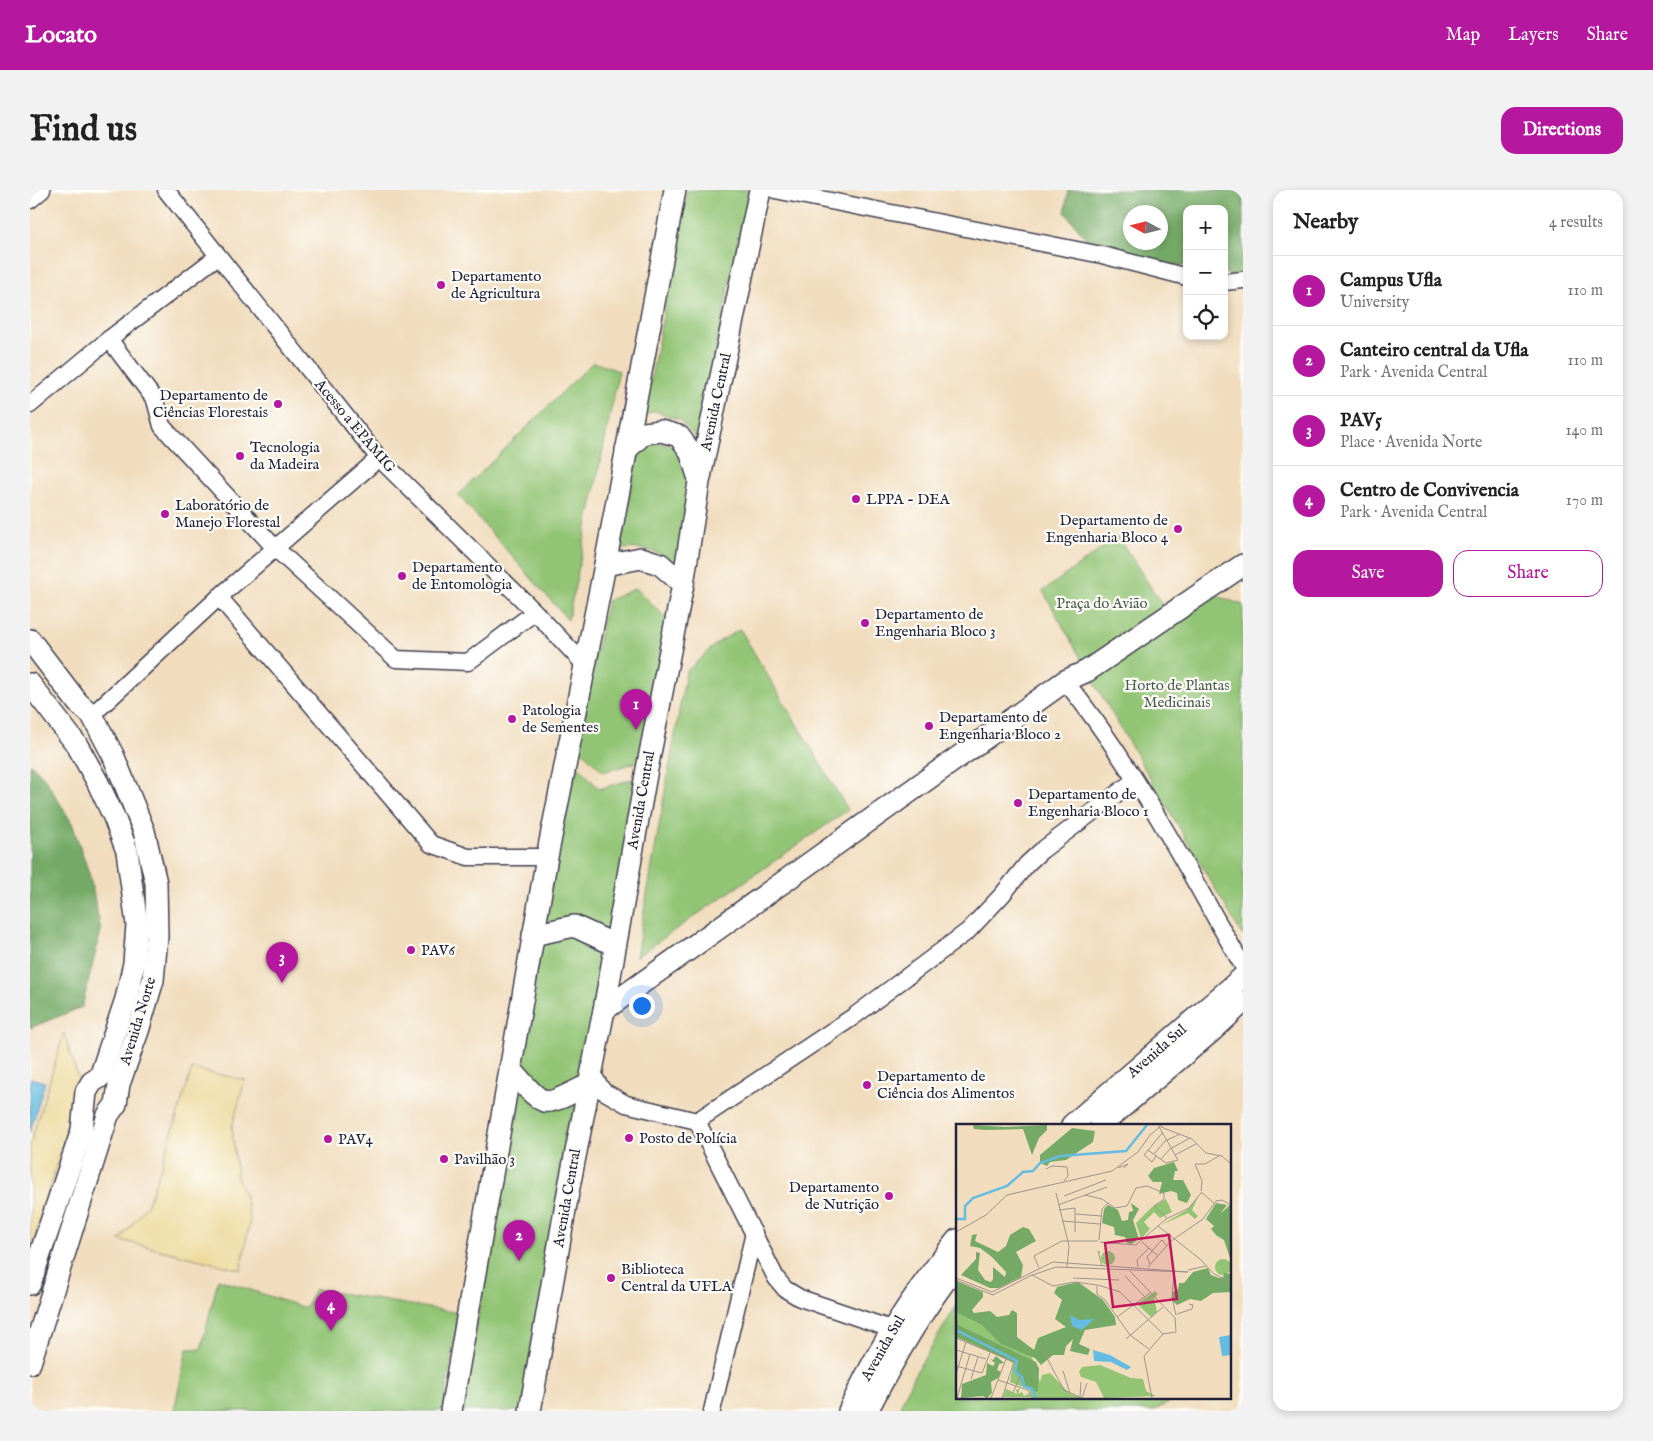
<!DOCTYPE html>
<meta charset="utf-8">
<style>
:root{--surface:#fff;--page:#f2f2f2;--text:#222;--muted:#767676;--line:#e0e0e0;--accent:#b5179e}
body{margin:0;font-family:"IM FELL English",serif;background:var(--page);color:var(--text)}
.controls{position:absolute;right:15px;top:15px;display:grid;overflow:hidden;border-radius:10px;box-shadow:0 2px 8px #0003}
.controls button{width:45px;height:45px;display:grid;place-items:center;padding:0;border:0;border-bottom:1px solid var(--line);background:var(--surface);color:var(--text);font:25px sans-serif}
.compass{position:absolute;left:1093px;top:15px;width:45px;height:45px;border-radius:50%;background:var(--surface);box-shadow:0 2px 8px #0003;rotate:277deg}
.you{position:absolute;left:611px;top:815px;width:18px;height:18px;margin:-12px;border:4px solid #fff;border-radius:50%;background:#1a73e8;box-shadow:0 0 0 8px #1a73e833}
.badge{display:grid;place-items:center;width:32px;height:32px;border-radius:50%;background:var(--accent);color:#fff;font-size:16px;font-weight:700}
.pin{position:absolute;translate:-50% -41px;filter:drop-shadow(0 1px 2px #0008)}
.pin::after{content:'';position:absolute;top:26px;width:18px;height:15px;background:inherit;clip-path:polygon(0 0,100% 0,50% 100%)}
.list{margin:0;padding:0;list-style:none}
h2{display:flex;justify-content:space-between;align-items:center;height:65px;margin:0;padding:0 20px;font-size:21px}
h2 small{font-size:16px;font-weight:400;color:var(--muted)}
.list li{display:grid;grid-template-columns:32px 1fr auto;gap:15px;align-items:center;box-sizing:border-box;height:70px;padding:0 20px;border-top:1px solid var(--line)}
.list b{display:block;font-size:19px;white-space:nowrap}
.list p{margin:0;font-size:16px;white-space:nowrap;color:var(--muted)}
.list em{font-size:16px;font-style:normal;color:var(--muted)}
.actions{display:flex;gap:10px;padding:15px 20px}
.actions a{flex:1;padding:11px 0;border:1px solid var(--accent);border-radius:15px;text-align:center;font-size:18px;color:var(--accent)}
.actions .main{background:var(--accent);color:#fff}
.icon{flex:none;width:28px;height:28px;fill:none;stroke:currentColor;stroke-width:2;stroke-linecap:round;stroke-linejoin:round}
.map{position:relative;flex:none;width:1213px;height:1221px;overflow:hidden;border-radius:15px}
header{display:flex;align-items:center;gap:30px;box-sizing:border-box;height:70px;padding:0 25px;background:var(--accent);color:#fff}
header strong{font-size:24px}
nav{display:flex;gap:28px;margin-inline-start:auto;font-size:18px}
.intro{display:flex;align-items:center;justify-content:space-between;box-sizing:border-box;height:120px;padding:0 30px}
h1{margin:0;font-size:35px}
.button{padding:12px 22px;border-radius:15px;background:var(--accent);color:#fff;font-size:18px;font-weight:700}
main{display:flex;gap:30px;padding:0 30px}
aside{flex:1;background:var(--surface);border-radius:15px;box-shadow:0 2px 8px #0003}
.map>svg:first-child{display:block}
.green{fill:#92c474;stroke:#5a7358}
.forest{fill:#75aa66;stroke:#4c6650;fill-rule:evenodd}
.sand{fill:#eeda9e;stroke:#887e6c}
.water{fill:#65bce2;stroke:#446f8e}
.lines{fill:none;stroke-linecap:round;stroke-linejoin:round}
.minor-casing{stroke:#413e4f;stroke-width:19}
.tertiary-casing{stroke:#413e4f;stroke-width:24}
.minor{stroke:#fff;stroke-width:16}
.tertiary{stroke:#fff;stroke-width:21}
.poi-dot{fill:#b5179e;stroke:#fdfcf7;stroke-width:2}
.labels{text-anchor:middle;dominant-baseline:central;stroke-width:4.5;stroke-linejoin:round;paint-order:stroke}
.poi-label{font-size:15px;fill:#22223b;stroke:#fdfcf7;text-anchor:start}
.street-label{font-size:15px;fill:#22223b;stroke:#fdfcf7}
.park-label{font-size:15px;fill:#495b4f;stroke:#fdfcf7}
.inset-river{fill:none;stroke:#65bce2;stroke-width:2.5}
.inset-road{fill:none;stroke:#9e928a;stroke-width:1}
.view{fill:#c2185b;fill-opacity:0.15;stroke:#c2185b;stroke-width:2.5}
.inset-edge{fill:none;stroke:#22223b;stroke-width:2.5}
</style>
<header>
<strong>Locato</strong>
<nav><a>Map</a><a>Layers</a><a>Share</a></nav>
</header>
<div class="intro"><h1>Find us</h1><a class="button">Directions</a></div>
<main>
<div class="map">
<svg width="1213" height="1221" viewBox="0 0 1213 1221">
<rect width="100%" height="100%" fill="#fdfcf7"/>
<filter id="ink" filterUnits="userSpaceOnUse"><feTurbulence type="fractalNoise" baseFrequency=".02" numOctaves="2"/><feDisplacementMap in="SourceGraphic" scale="10" xChannelSelector="R" yChannelSelector="G"/><feConvolveMatrix kernelMatrix="1 2 1 2 8 2 1 2 1" color-interpolation-filters="sRGB"/></filter>
<filter id="wash" filterUnits="userSpaceOnUse"><feTurbulence type="fractalNoise" baseFrequency=".0096" numOctaves="4" result="noise"/><feDisplacementMap in="SourceGraphic" scale="20" xChannelSelector="R" yChannelSelector="G"/><feGaussianBlur stdDeviation="1.12" result="paint"/><feColorMatrix in="noise" values="0 0 0 0 0 0 0 0 0 0 0 0 0 0 0 0 0 1.4 0 .05"/><feComposite in="paint" operator="in"/></filter>
<g filter="url(#wash)">
<rect width="100%" height="100%" fill="#f1ddbe"/>
<g class="green">
<path d="M657,0h62l-52,249 -17,-19 -25,-9 -11,4z"/>
<path d="M563,172l26,9 -51,249 -110,-125z"/>
<path d="M625,252l23,5 14,41 -15,76c-21,-15 -33,-16 -58,-15l18,-93z"/>
<path d="M1088,347l49,75 -81,55 -43,-76z"/>
<path d="M606,398l31,31 -26,142 -38,11 -27,-27 31,-144z"/>
<path d="M1179,403l34,12v331l-156,-265z"/>
<path d="M710,439l108,181 -212,147 50,-285 31,-29z"/>
<path d="M542,569l27,30 40,-12 -27,160 -69,-9z"/>
<path d="M551,744l28,15 -27,132 -38,15 -25,-29 22,-125z"/>
<path d="M485,894l29,26 37,-16 -59,317h-59z"/>
<path d="M188,1089l87,29 10,-19 144,24 -16,98h-269l13,-62h14z"/>
<path d="M927,1115v92h223l-27,14h-255l15,-34z"/>
</g>
<g class="forest">
<path d="M1038,0h175v90l-19,-7v-64h-37v57l-88,-11 -34,-43zM1100,22h30v30h-30z"/>
<path d="M0,573l15,16 27,44 18,53 11,55 -19,76 -52,21z"/>
</g>
<g class="sand">
<path d="M34,843l16,52 -50,169v-109z"/>
<path d="M162,879l53,11 -13,47 5,50 7,17 6,25 -9,51 -121,-30 27,-35 14,-38z"/>
</g>
<path class="water" d="M0,888l15,4 -15,50z"/>
</g>
<g filter="url(#ink)">
<g class="lines">
<g class="minor-casing">
<g id="minor">
<path d="M136,0l213,268 156,154 50,53"/>
<path d="M745,0l327,65 85,22"/>
<path d="M0,10l12,-10"/>
<path d="M188,66l-109,83 46,61 7,26 113,122 121,111 72,3 67,-50"/>
<path d="M1194,92l19,-2"/>
<path d="M0,215l79,-66"/>
<path d="M189,407l212,247 37,13h79"/>
<path d="M1035,491c71,87 122,189 178,285"/>
<path d="M62,525l127,-118 160,-139"/>
<path d="M561,882l12,19 23,13 71,17 79,157 9,11 15,9 103,35"/>
<path d="M667,931l156,-104 115,-86 34,-36 25,-31 14,-13 94,-71"/>
<path d="M682,1221l42,-178"/>
</g>
</g>
<g class="tertiary-casing">
<g id="tertiary">
<path d="M596,260l18,-17 17,-2 18,5 11,15 9,28"/>
<path d="M575,375l36,-7 19,6 23,20"/>
<path d="M0,450l48,63 14,12 21,40 31,76 12,52 1,54 -4,43 -15,51 -19,53 -3,20 -8,11 -78,248"/>
<path d="M0,494l47,61 20,36 17,36 13,34 10,74 -3,38 -8,36 -26,78 -8,5 -6,10 -4,38 -52,154"/>
<path d="M503,745l41,-9 41,19"/>
<path d="M574,820l461,-329 22,-10 156,-106"/>
<path d="M480,878c8,9 23,29 34,33 9,3 35,-12 44,-16"/>
<path d="M1042,935l171,-148"/>
<path d="M1071,935l112,-95 30,-28"/>
<path d="M421,1221l96,-554 58,-292 70,-375"/>
<path d="M500,1221l39,-224 35,-177 43,-241 36,-185 16,-102 61,-292"/>
<path d="M819,1221c28,-62 65,-118 108,-171"/>
<path d="M837,1221c26,-51 54,-100 90,-146"/>
</g>
</g>
<use href="#minor" class="minor"/>
<use href="#tertiary" class="tertiary"/>
</g>
</g>
<g class="poi-dot">
<circle cx="411" cy="95" r="5"/>
<circle cx="248" cy="214" r="5"/>
<circle cx="210" cy="266" r="5"/>
<circle cx="826" cy="309" r="5"/>
<circle cx="135" cy="324" r="5"/>
<circle cx="1148" cy="339" r="5"/>
<circle cx="372" cy="386" r="5"/>
<circle cx="835" cy="433" r="5"/>
<circle cx="482" cy="529" r="5"/>
<circle cx="899" cy="536" r="5"/>
<circle cx="988" cy="613" r="5"/>
<circle cx="381" cy="760" r="5"/>
<circle cx="837" cy="895" r="5"/>
<circle cx="599" cy="948" r="5"/>
<circle cx="298" cy="949" r="5"/>
<circle cx="414" cy="969" r="5"/>
<circle cx="859" cy="1006" r="5"/>
<circle cx="581" cy="1088" r="5"/>
</g>
<g class="labels">
<g class="poi-label">
<text x="421" y="86">Departamento<tspan x="421" dy="17">de Agricultura</tspan></text>
<text x="238" y="205" text-anchor="end">Departamento de<tspan x="238" dy="17">Ciências Florestais</tspan></text>
<text x="220" y="257">Tecnologia<tspan x="220" dy="17">da Madeira</tspan></text>
<text x="836" y="309">LPPA - DEA</text>
<text x="145" y="315">Laboratório de<tspan x="145" dy="17">Manejo Florestal</tspan></text>
<text x="1138" y="330" text-anchor="end">Departamento de<tspan x="1138" dy="17">Engenharia Bloco 4</tspan></text>
<text x="382" y="377">Departamento<tspan x="382" dy="17">de Entomologia</tspan></text>
<text x="845" y="424">Departamento de<tspan x="845" dy="17">Engenharia Bloco 3</tspan></text>
<text x="492" y="520">Patologia<tspan x="492" dy="17">de Sementes</tspan></text>
<text x="909" y="527">Departamento de<tspan x="909" dy="17">Engenharia Bloco 2</tspan></text>
<text x="998" y="604">Departamento de<tspan x="998" dy="17">Engenharia Bloco 1</tspan></text>
<text x="391" y="760">PAV6</text>
<text x="847" y="886">Departamento de<tspan x="847" dy="17">Ciência dos Alimentos</tspan></text>
<text x="609" y="948">Posto de Polícia</text>
<text x="308" y="949">PAV4</text>
<text x="424" y="969">Pavilhão 3</text>
<text x="849" y="997" text-anchor="end">Departamento<tspan x="849" dy="17">de Nutrição</tspan></text>
<text x="591" y="1079">Biblioteca<tspan x="591" dy="17">Central da UFLA</tspan></text>
</g>
<g class="street-label">
<text transform="translate(686 212) rotate(-78)">Avenida Central</text>
<text transform="translate(325 236) rotate(50)">Acesso a EPAMIG</text>
<text transform="translate(611 610) rotate(-80)">Avenida Central</text>
<text transform="translate(108 831) rotate(-73)">Avenida Norte</text>
<text transform="translate(1127 861) rotate(-41)">Avenida Sul</text>
<text transform="translate(537 1008) rotate(-80)">Avenida Central</text>
<text transform="translate(853 1158) rotate(-60)">Avenida Sul</text>
</g>
<g class="park-label">
<text x="1072" y="413">Praça do Avião</text>
<text x="1147" y="495">Horto de Plantas<tspan x="1147" dy="17">Medicinais</tspan></text>
</g>
</g>
<g transform="translate(926 934)">
<rect width="275" height="275" fill="#f1ddbe"/>
<path d="M242,73l-6,13 6,6 -3,3 -7,-6 -27,12 26,-15zM210,75l6,13 -12,6 -6,-6 -10,10 6,7 -9,10 -5,-16 16,-16zM145 134a7 7 0 1 1 14 0a7 7 0 1 1-14 0ZM259 143a8 8 0 1 1 16 0a8 8 0 1 1-16 0ZM199,167l3,3 -4,4 3,14 -6,5 -14,-13zM0,184l75,46 9,28 2,-7 8,-2 19,20 12,5h-49l-3,-9 -19,-7 3,-19 -57,-28zM144,241l31,13 12,1 3,12 10,5 -52,2 -8,-16 -15,-5 -2,-5 3,-5zM64,264l-2,6 4,-2 2,4 6,-3v4h-27l3,-8 11,5 -1,-4z" fill="#92c474"/>
<path d="M17,1l32,2 42,-2v5l-8,8 -7,17 -9,-26 -38,1 -11,-1zM116,4l23,3 -2,11 -27,18 -16,2 -3,4 -7,-3v-8zM218,38l4,9h-3l-2,9h10l8,15 -4,8 -9,-3 -1,-7 -6,-2 -12,3 3,-12h-9l-5,-6 6,-8zM175,79l8,6 -6,11 6,19 -8,5 -4,-1 -2,-6 -10,-2 -1,-8 -12,-4 2,-14 4,-4 10,5 4,11 6,-1 1,-8 4,-1zM260,79l11,2 -7,9 11,-10v57l-7,-21 -7,-4 -6,-7 3,-3 -8,-7zM67,103l6,2 7,12 -20,11 7,13 -2,12 -22,11h-9l-29,-13 15,-16v-7l4,1 -2,17 7,10 6,2 2,-3v-12l12,10 1,-5 -14,-15 -12,-9 -10,-2 2,-11 5,-1 -2,7 23,11 8,-6 4,-11zM252,144l3,7 8,3h4l1,-5 7,1v18l-18,1 -12,8 -11,-2 -13,6 -5,-5 1,-8 5,-3 1,-6h5l9,-11zM0,157l27,11v5l-11,13 2,3 16,-2 7,6 12,-2 3,-5 5,3v24l17,13 4,-12 28,-11 -11,-8 7,-19 -8,-7 3,-6 21,-5 25,18 12,17 1,8 -31,5 -6,14 11,5 -2,6 -18,-4 3,-12 -7,7 -2,9h-11l-12,10 -6,-7 -34,-14 -19,-19 -26,-13zM0,200l80,38 3,7 -1,23 -15,-5 -3,-10 -5,-4 1,-10 -60,-26zM40,232l8,7 -5,1 -2,6 4,2 -3,6 -7,4 1,11 -5,5 -4,-2 -22,2 1,-14 24,-9 1,-12 6,3 2,-3 -5,-4 3,1z" fill="#75aa66"/>
<path d="M114,191l9,5 15,-1 -12,11 -10,-4zM275,211v20l-9,1 -3,-19zM137,226l17,5 21,12 -4,3 -16,-8 -17,-1z" fill="#65bce2"/>
<path class="inset-river" d="M0,95h9v-13l8,-8 34,-12 16,-14 10,-1 7,-8 20,-7 66,-5 21,-26M0,206l61,31 -2,11 7,5 2,9 8,3 4,9"/>
<path class="inset-road" d="M205,3l31,12 14,14 16,3 9,8M192,26l18,13 12,-3 -20,-35M198,30l11,-13 15,-7M219,31l21,-11M200,32l-4,6 -8,-7 19,-23M205,35l9,-10 20,-11M162,44l10,-4 -4,4M90,45l6,-3 15,1 1,9 -4,5M245,67l1,-10 -7,-17h10l14,-8M245,68l13,11M100,69l13,53 -2,21M129,71l17,4 13,9 12,-2 9,-18 11,-2 17,7v6l-10,7 13,12M108,72l42,-16M102,81l49,-18M103,86l16,-2v24M120,90l25,2M106,97l38,3M202,102l42,33 14,15 17,8M0,108l30,-17 21,-20 105,-24 26,-19 12,-17 12,-10M143,116l3,-31 6,-6M144,118l36,3 30,-26 23,-11 12,-15M186,118l15,13M144,129l-2,-2 4,15M194,140l-3,-7 11,-13 4,-4 5,6M182,143l-1,-7 12,-12M192,143l23,-26 32,-22 13,-18 6,-1 9,5M83,144l-5,-12 28,-15h36M232,146l18,-4M174,147l44,46M218,149l-2,25 4,17M76,151l21,11 22,-4 22,3M169,152l20,21M0,154l36,14 61,-30 135,10 -132,-5 -26,9 -37,19 -37,-15M117,154l46,2M141,161v9l8,6 25,35 19,14M142,161l22,7 43,42M221,190l15,-5 1,-4 -4,-1M161,193l33,-24M0,214l58,24 -12,36M170,215l37,-32M85,223l23,43 18,8M0,226l30,9M0,242l26,7 8,-20M107,247l7,22M0,250l10,-32M15,255l7,-22M42,256l30,10 4,8M57,269l7,-17M124,273l1,-15M1,274l13,-44M35,274l15,-39M126,274l5,-15M196,274l-8,-42 19,-22 13,-2 -1,-15"/>
<path class="view" d="M213,111l8,64 -64,8 -8,-64z"/>
<rect width="275" height="275" class="inset-edge"/>
</g>
</svg>
<div class="controls">
<button>+</button>
<button>−</button>
<button><svg class="icon" aria-label="locate" viewBox="0 0 24 24"><circle cx="12" cy="12" r="6"/><path d="M12 2v4M12 18v4M2 12h4M18 12h4"/></svg></button>
</div>
<svg class="compass" viewBox="-18 -18 36 36"><path d="M0-13l5 13h-10z" fill="#e53935"/><path d="M0 13l5-13h-10z" fill="#767676"/></svg>
<div class="you"></div>
<div class="pin badge" style="left:606px;top:540px">1</div>
<div class="pin badge" style="left:489px;top:1071px">2</div>
<div class="pin badge" style="left:252px;top:793px">3</div>
<div class="pin badge" style="left:301px;top:1141px">4</div>
</div>
<aside>
<h2>Nearby<small>4 results</small></h2>
<ul class="list">
<li><span class="badge">1</span><div><b>Campus Ufla</b><p>University</p></div><em>110 m</em></li>
<li><span class="badge">2</span><div><b>Canteiro central da Ufla</b><p>Park · Avenida Central</p></div><em>110 m</em></li>
<li><span class="badge">3</span><div><b>PAV5</b><p>Place · Avenida Norte</p></div><em>140 m</em></li>
<li><span class="badge">4</span><div><b>Centro de Convivencia</b><p>Park · Avenida Central</p></div><em>170 m</em></li>
</ul>
<div class="actions"><a class="main">Save</a><a>Share</a></div>
</aside>
</main>
